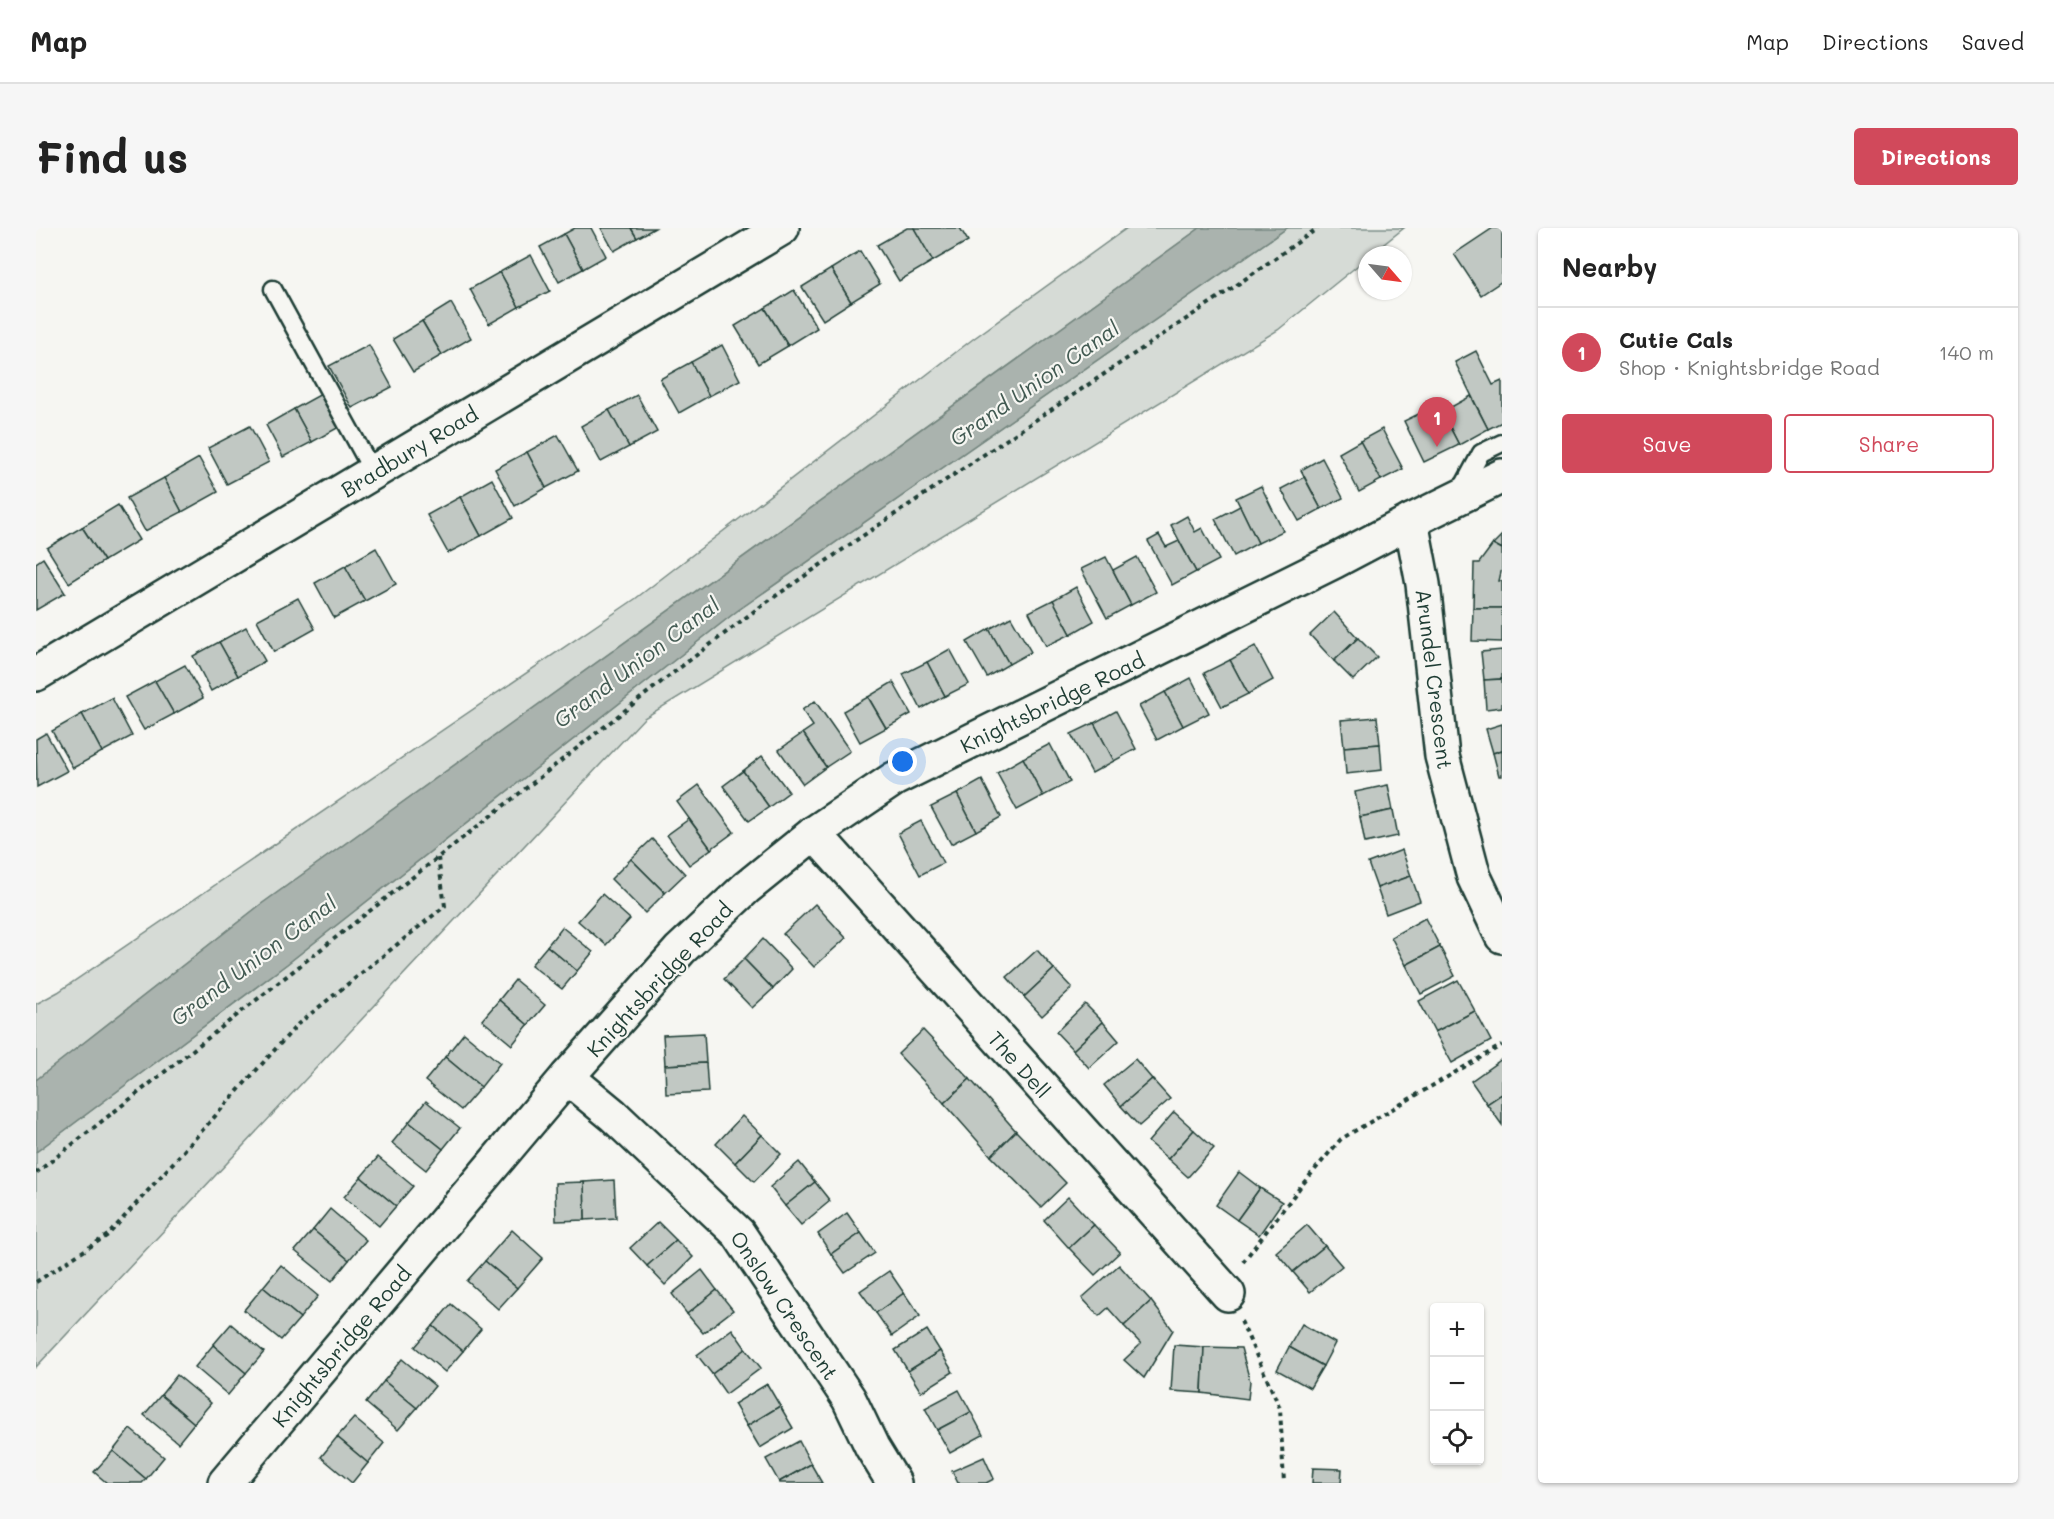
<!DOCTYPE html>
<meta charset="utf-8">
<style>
:root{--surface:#fff;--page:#f6f6f6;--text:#222;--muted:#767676;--line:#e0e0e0;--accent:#d1495b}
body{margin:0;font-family:Mali,sans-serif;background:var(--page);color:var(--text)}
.controls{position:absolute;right:18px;bottom:18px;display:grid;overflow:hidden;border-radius:6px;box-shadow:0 2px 4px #0004}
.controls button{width:54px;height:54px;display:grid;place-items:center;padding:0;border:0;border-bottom:2px solid var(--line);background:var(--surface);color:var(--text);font:30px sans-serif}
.compass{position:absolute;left:1322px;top:18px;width:54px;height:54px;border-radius:50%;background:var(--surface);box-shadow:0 2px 4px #0004;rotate:118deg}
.you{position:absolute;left:867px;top:534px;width:21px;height:21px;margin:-15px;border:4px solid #fff;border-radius:50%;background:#1a73e8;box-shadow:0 0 0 9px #1a73e833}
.badge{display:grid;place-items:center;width:39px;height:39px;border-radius:50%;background:var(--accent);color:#fff;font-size:20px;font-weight:700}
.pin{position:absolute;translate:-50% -50px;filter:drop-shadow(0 2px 3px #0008)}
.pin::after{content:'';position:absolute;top:32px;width:21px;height:18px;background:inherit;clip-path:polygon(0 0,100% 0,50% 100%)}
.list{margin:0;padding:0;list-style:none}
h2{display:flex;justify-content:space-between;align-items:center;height:78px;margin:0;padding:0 24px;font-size:26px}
h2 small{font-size:20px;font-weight:400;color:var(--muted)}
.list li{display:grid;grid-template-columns:39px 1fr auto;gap:18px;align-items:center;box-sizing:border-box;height:90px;padding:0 24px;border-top:2px solid var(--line)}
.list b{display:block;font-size:22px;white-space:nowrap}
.list p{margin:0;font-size:20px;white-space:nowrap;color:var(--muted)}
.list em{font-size:20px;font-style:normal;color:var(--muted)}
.actions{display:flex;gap:12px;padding:18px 24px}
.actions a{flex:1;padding:14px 0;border:2px solid var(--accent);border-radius:6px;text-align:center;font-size:21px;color:var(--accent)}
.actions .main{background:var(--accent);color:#fff}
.icon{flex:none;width:33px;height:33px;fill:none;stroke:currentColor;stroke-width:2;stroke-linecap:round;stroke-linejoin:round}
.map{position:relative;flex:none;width:1466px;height:1255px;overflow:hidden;border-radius:6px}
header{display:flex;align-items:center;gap:36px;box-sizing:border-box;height:84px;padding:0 30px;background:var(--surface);border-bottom:2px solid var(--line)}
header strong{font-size:28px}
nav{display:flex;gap:33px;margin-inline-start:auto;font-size:21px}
.intro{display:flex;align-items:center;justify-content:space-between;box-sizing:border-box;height:144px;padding:0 36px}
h1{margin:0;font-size:42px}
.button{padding:15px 27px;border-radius:6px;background:var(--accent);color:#fff;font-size:21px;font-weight:700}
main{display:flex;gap:36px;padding:0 36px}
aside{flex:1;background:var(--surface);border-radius:6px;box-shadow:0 2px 4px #0004}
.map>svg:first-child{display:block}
.green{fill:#d6dbd6;stroke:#7a8c85;stroke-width:1.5}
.water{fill:#aab3ae;stroke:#72847d;stroke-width:1.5}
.building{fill:#c1c8c3;stroke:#1f3d34;stroke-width:1.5}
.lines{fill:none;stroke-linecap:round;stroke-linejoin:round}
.lane-casing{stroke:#1f3d34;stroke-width:21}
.street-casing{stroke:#1f3d34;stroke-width:38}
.path{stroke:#1f3d34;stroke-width:4;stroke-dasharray:4.5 4.5;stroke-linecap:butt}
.lane{stroke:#f6f6f2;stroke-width:16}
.street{stroke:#f6f6f2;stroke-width:33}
.labels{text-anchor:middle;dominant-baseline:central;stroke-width:4.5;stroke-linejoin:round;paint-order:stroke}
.street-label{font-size:21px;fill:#1f3d34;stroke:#f6f6f2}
.water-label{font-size:22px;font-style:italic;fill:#425a52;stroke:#f6f6f2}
</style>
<header>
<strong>Map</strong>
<nav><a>Map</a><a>Directions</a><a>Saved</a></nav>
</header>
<div class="intro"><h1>Find us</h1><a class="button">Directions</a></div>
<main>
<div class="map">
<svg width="1466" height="1255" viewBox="0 0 1466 1255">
<rect width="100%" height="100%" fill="#f6f6f2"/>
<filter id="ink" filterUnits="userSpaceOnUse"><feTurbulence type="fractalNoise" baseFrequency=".0167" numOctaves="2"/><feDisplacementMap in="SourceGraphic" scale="12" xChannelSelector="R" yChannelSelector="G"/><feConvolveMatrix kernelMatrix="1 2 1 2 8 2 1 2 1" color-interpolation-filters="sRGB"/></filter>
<g filter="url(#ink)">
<g class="green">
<path d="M1091,0h73l-940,677 -224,175v-76l22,-12 577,-393 338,-260z"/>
<path d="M1251,0h117l-34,27h-3v3l-89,72 -634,388 -608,649v-215l251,-188 450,-353z"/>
</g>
<path class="water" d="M1164,0h87l-550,383 -450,353 -251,188v-72l224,-175z"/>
<g class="building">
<path d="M539,0h16l15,28 -23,13 -19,-35z"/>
<path d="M565,0h30l6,10 -23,13z"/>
<path d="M595,0h24l-18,10z"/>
<path d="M871,0h7l19,33 -34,20 -22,-36z"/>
<path d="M878,0h46l8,13 -35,20z"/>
<path d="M1457,0h9v53l-21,14 -27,-41z"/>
<path d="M528,6l19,35 -24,13 -19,-35z"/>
<path d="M824,23l20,33 -29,18 -20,-33z"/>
<path d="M495,27l19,36 -31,16 -19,-35z"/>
<path d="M795,41l20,33 -28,18 -21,-33z"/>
<path d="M464,44l19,35 -30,17 -19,-35z"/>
<path d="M758,62l23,38 -29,18 -23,-38z"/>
<path d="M415,75l20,35 -29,17 -20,-34z"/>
<path d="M729,80l23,38 -30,18 -23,-38z"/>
<path d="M386,93l20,34 -29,17 -20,-33z"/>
<path d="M333,117l23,42 -40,21 -23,-42z"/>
<path d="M686,117l18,35 -31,16 -18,-34z"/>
<path d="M1440,123l17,34 9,-4v41l-14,7 -33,-67z"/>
<path d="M655,134l18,34 -30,17 -19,-34z"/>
<path d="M287,165l18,33 -29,16 -18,-33z"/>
<path d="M601,167l20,37 -28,15 -20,-37z"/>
<path d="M1435,168l17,33 -29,16 -17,-33z"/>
<path d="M258,181l18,33 -29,15 -17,-32z"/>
<path d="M1393,181l4,7 9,-4 17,33 -35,17 -20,-41z"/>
<path d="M573,182l20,37 -28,15 -20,-36z"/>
<path d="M214,198l19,36 -42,22 -19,-36z"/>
<path d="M1346,201l21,40 -22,11 -21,-39z"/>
<path d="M522,207l20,36 -32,17 -19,-36z"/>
<path d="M1324,213l21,39 -22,12 -20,-39z"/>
<path d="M491,224l19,36 -31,18 -20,-37z"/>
<path d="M163,230l19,34 -36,20 -18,-34z"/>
<path d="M1286,230l21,40 -22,11 -20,-39z"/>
<path d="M1268,249l17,32 -22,12 -18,-32z"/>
<path d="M128,250l18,34 -37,19 -18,-33z"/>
<path d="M456,251l21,39 -32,18 -21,-39z"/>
<path d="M1225,258l22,45 -25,12 -22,-45z"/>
<path d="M424,269l21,39 -33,17 -21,-38z"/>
<path d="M82,277l21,35 -35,21 -22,-34z"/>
<path d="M1204,278l18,37 -24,13 -19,-37z"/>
<path d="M1151,288l8,16 7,-4 17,32 -23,12 -25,-47z"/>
<path d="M46,299l22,34 -35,22 -22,-35z"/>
<path d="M1123,307l7,12 13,-6 17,31 -24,13 -24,-44z"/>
<path d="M1466,307v14l-9,-5z"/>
<path d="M1457,316l9,5v19l-3,13h3v27h-29l1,-45h5z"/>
<path d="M340,320l20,36 -31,17 -20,-35z"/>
<path d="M1070,329l25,48 -24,13 -26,-49z"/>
<path d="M1101,329l19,35 -25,13 -18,-35z"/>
<path d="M7,330l22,35 -29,17v-47z"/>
<path d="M309,338l20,35 -31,17 -19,-35z"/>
<path d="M1040,359l18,34 -23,13 -18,-34z"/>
<path d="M262,370l17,31 -41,23 -17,-32z"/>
<path d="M1017,372l18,34 -25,12 -17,-34z"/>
<path d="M1437,380h29v34l-30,-1z"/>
<path d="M1298,384l24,26 -24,23 -24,-26z"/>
<path d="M975,389l20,35 -22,12 -20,-35z"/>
<path d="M210,399l19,34 -27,15 -19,-34z"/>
<path d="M953,401l20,35 -22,13 -20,-35z"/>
<path d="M1322,410l19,19 -24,23 -19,-19z"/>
<path d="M183,414l19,34 -27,15 -18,-35z"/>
<path d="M1219,418l18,34 -25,14 -18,-34z"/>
<path d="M914,421l19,35 -24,12 -18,-34z"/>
<path d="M1466,422v29l-18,1 -3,-28z"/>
<path d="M1194,432l18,34 -26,13 -18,-34z"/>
<path d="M891,434l18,34 -24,13 -18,-35z"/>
<path d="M149,437l18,33 -29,16 -19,-33z"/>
<path d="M1155,450l18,35 -26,13 -18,-34z"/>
<path d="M1466,451v28l-16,2 -2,-29z"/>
<path d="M119,453l19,33 -30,16 -19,-33z"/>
<path d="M857,454l18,32 -25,14 -18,-31z"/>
<path d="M1129,464l18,34 -26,14 -18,-34z"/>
<path d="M832,469l18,31 -26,14 -17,-31z"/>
<path d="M76,470l20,38 -30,16 -20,-38z"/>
<path d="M779,473l35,50 -24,16 -23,-34 10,-7 -11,-16z"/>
<path d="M1080,483l20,38 -22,12 -20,-38z"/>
<path d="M46,486l20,38 -29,16 -21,-37z"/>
<path d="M1341,489l3,27 -36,3 -3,-27z"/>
<path d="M1058,495l20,38 -22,12 -21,-39z"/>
<path d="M1466,496v26l-9,3 -7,-24z"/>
<path d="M10,505l21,38 -30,16 -1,-48z"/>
<path d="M767,505l23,34 -23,17 -24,-34z"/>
<path d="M1014,516l20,38 -27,14 -20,-38z"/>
<path d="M1344,516l2,26 -36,4 -2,-27z"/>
<path d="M1466,522v26h-3l-6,-23z"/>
<path d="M726,528l27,36 -20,15 -26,-36z"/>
<path d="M987,530l20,38 -26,14 -20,-37z"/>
<path d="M707,543l26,36 -20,14 -26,-35z"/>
<path d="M946,552l19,37 -25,14 -19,-37z"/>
<path d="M663,557l35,47 -23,17 -34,-47z"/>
<path d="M1352,557l5,25 -33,7 -5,-25z"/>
<path d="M921,566l19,37 -25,13 -20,-37z"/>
<path d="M1357,582l5,26 -33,7 -5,-26z"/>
<path d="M653,591l22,30 -22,16 -22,-30z"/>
<path d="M885,593l22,42 -23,12 -22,-42z"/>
<path d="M616,611l33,35 -20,19 -34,-34z"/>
<path d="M1366,622l9,26 -34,12 -9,-25z"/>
<path d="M595,631l34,34 -20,20 -34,-34z"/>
<path d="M1375,648l9,25 -34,13 -9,-26z"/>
<path d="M566,666l28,25 -24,26 -28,-24z"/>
<path d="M779,676l31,34 -32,29 -31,-33z"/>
<path d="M1389,690l15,29 -34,18 -15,-28z"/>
<path d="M526,699l31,25 -16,19 -30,-25z"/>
<path d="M727,711l29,30 -19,20 -29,-30z"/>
<path d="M511,718l30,25 -15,18 -31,-24z"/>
<path d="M1404,719l15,29 -34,18 -15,-29z"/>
<path d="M1001,722l17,19 -30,28 -17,-20z"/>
<path d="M708,731l29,30 -21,19 -28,-29z"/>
<path d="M1018,741l18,19 -30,28 -18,-19z"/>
<path d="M479,752l30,25 -17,20 -29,-25z"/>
<path d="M1422,752l17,31 -40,21 -16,-31z"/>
<path d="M463,772l29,25 -16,20 -30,-25z"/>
<path d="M1049,776l18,18 -30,28 -17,-18z"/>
<path d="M1439,783l16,30 -39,22 -17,-31z"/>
<path d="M1067,794l16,19 -30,27 -16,-18z"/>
<path d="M887,802l47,49 -26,24 -46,-49z"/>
<path d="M428,805l36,30 -19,24 -36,-30z"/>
<path d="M668,805l2,30 -41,2 -2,-30z"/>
<path d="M409,829l36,30 -20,23 -36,-29z"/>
<path d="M1099,831l17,20 -31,27 -17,-21z"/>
<path d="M1466,831v35l-15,10 -16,-23z"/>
<path d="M670,835l2,29 -42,2 -1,-29z"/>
<path d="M934,851l46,52 -25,25 -47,-53z"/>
<path d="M1116,851l18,20 -31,27 -18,-20z"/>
<path d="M1466,866v31l-15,-21z"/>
<path d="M390,873l34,27 -17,21 -34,-27z"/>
<path d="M1138,884l20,18 -26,29 -20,-17z"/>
<path d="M706,888l20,19 -27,28 -19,-19z"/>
<path d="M373,894l34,27 -17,21 -34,-27z"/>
<path d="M1158,902l20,18 -26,29 -20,-18z"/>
<path d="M980,903l50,52 -25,24 -50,-51z"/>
<path d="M726,907l19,19 -27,28 -19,-19z"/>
<path d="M342,929l35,29 -17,20 -35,-29z"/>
<path d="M763,934l16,20 -30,24 -15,-19z"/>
<path d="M1203,944l21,16 -23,32 -21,-15z"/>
<path d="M325,949l35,29 -17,20 -35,-29z"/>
<path d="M578,952l2,38 -31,2 -1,-38z"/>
<path d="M548,954l1,38 -29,1 -1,-38z"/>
<path d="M779,954l15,19 -29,24 -16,-19z"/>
<path d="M1224,960l22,14 -23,33 -22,-15z"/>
<path d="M1032,969l26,28 -25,23 -25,-28z"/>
<path d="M294,981l36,31 -17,20 -36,-30z"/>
<path d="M811,985l14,20 -30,21 -13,-20z"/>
<path d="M622,994l18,18 -29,26 -17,-18z"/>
<path d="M1058,997l26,27 -25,23 -26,-27z"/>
<path d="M1271,997l18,21 -32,26 -17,-20z"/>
<path d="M277,1002l36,30 -17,21 -37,-30z"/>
<path d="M476,1002l31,28 -26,30 -32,-27z"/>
<path d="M825,1005l14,20 -30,20 -14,-19z"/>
<path d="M640,1012l17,17 -28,28 -18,-19z"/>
<path d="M1289,1018l17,20 -32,26 -17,-20z"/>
<path d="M449,1033l32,27 -19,21 -31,-28z"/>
<path d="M245,1037l37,31 -18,22 -37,-31z"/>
<path d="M1083,1037l32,36 -27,25 -16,-18 -9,8 -17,-18z"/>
<path d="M666,1042l15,20 -30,24 -15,-20z"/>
<path d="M853,1043l15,22 -28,20 -16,-22z"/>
<path d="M227,1059l37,31 -19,22 -37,-30z"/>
<path d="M681,1062l16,20 -30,23 -16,-19z"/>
<path d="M868,1065l16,23 -28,20 -16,-23z"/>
<path d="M1115,1073l22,29 -29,48 -20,-18 17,-16 -17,-18z"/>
<path d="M415,1076l30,25 -18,22 -30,-25z"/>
<path d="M195,1096l33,28 -18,21 -33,-28z"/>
<path d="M1266,1096l33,19 -12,23 -34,-19z"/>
<path d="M397,1098l30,25 -18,21 -30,-25z"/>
<path d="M696,1101l14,20 -34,25 -15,-19z"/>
<path d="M891,1102l13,21 -32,20 -13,-21z"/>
<path d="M177,1117l33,28 -18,22 -33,-28z"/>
<path d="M1138,1117l30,2 -2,46 -31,-2z"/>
<path d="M1168,1119l37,1 9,33 -2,18 -46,-6z"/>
<path d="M1253,1119l34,19 -13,22 -33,-18z"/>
<path d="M710,1121l15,19 -35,26 -14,-20z"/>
<path d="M904,1123l13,21 -32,20 -13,-21z"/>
<path d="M366,1131l33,27 -18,22 -33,-27z"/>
<path d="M141,1147l34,28 -17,20 -33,-28z"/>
<path d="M348,1153l33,27 -19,22 -32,-27z"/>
<path d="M731,1156l13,22 -33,20 -13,-22z"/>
<path d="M923,1162l12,22 -34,18 -12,-22z"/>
<path d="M125,1167l33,28 -16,20 -34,-28z"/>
<path d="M744,1178l13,22 -33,20 -13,-22z"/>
<path d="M935,1184l12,23 -33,18 -13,-23z"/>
<path d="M318,1190l30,25 -16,20 -31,-26z"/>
<path d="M94,1201l34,28 -18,22 -33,-28z"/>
<path d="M301,1209l31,26 -16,20 -31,-26z"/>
<path d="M763,1213l12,23 -32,18 -13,-23z"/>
<path d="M77,1223l33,28 -4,4h-35l-13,-11z"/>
<path d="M948,1229l10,22 -8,4h-28l-6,-12z"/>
<path d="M775,1236l11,19h-43v-1z"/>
<path d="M1277,1240l29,1 -1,14h-29z"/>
</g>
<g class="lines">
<g class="lane-casing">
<g id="lane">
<path d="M237,61l100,183"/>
<path d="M1424,264l21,-39 21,-10"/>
</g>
</g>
<g class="street-casing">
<g id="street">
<path d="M1375,293l12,63 19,172 32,121 28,59"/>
<path d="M0,446l746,-446"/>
<path d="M778,605l414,461"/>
<path d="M531,849l46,38 125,118 111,166 23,48 22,36"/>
<path d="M189,1255l342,-406 113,-127 66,-62 68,-55 80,-54 441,-218 76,-40 91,-45"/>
</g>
</g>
<g class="path">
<path d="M0,945l629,-494 92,-70 101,-70 373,-250 87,-61"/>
<path d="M1207,1034l58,-76 40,-47 161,-94"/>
<path d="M0,1054l72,-47 190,-211 147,-118 -7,-48"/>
<path d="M1205,1093l39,87 4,75"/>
</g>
<use href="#lane" class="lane"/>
<use href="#street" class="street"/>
</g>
</g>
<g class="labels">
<g class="street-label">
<text transform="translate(373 223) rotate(-31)">Bradbury Road</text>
<text transform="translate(1399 451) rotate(83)">Arundel Crescent</text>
<text transform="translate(1016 474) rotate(-26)">Knightsbridge Road</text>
<text transform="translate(623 751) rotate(-47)">Knightsbridge Road</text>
<text transform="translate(984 836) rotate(48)">The Dell</text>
<text transform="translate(749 1077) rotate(56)">Onslow Crescent</text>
<text transform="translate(305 1118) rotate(-50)">Knightsbridge Road</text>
</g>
<g class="water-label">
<text transform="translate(998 155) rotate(-35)">Grand Union Canal</text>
<text transform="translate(600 434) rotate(-37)">Grand Union Canal</text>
<text transform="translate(217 732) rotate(-37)">Grand Union Canal</text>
</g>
</g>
</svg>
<div class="controls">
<button>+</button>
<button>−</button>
<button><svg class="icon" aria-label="locate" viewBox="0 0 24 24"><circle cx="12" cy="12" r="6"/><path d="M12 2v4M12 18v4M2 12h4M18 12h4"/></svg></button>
</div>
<svg class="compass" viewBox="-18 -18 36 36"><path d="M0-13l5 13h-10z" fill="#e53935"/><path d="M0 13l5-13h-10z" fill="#767676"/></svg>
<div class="you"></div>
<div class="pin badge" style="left:1401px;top:219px">1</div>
</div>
<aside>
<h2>Nearby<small></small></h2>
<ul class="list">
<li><span class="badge">1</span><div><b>Cutie Cals</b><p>Shop · Knightsbridge Road</p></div><em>140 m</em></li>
</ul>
<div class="actions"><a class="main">Save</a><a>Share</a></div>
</aside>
</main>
